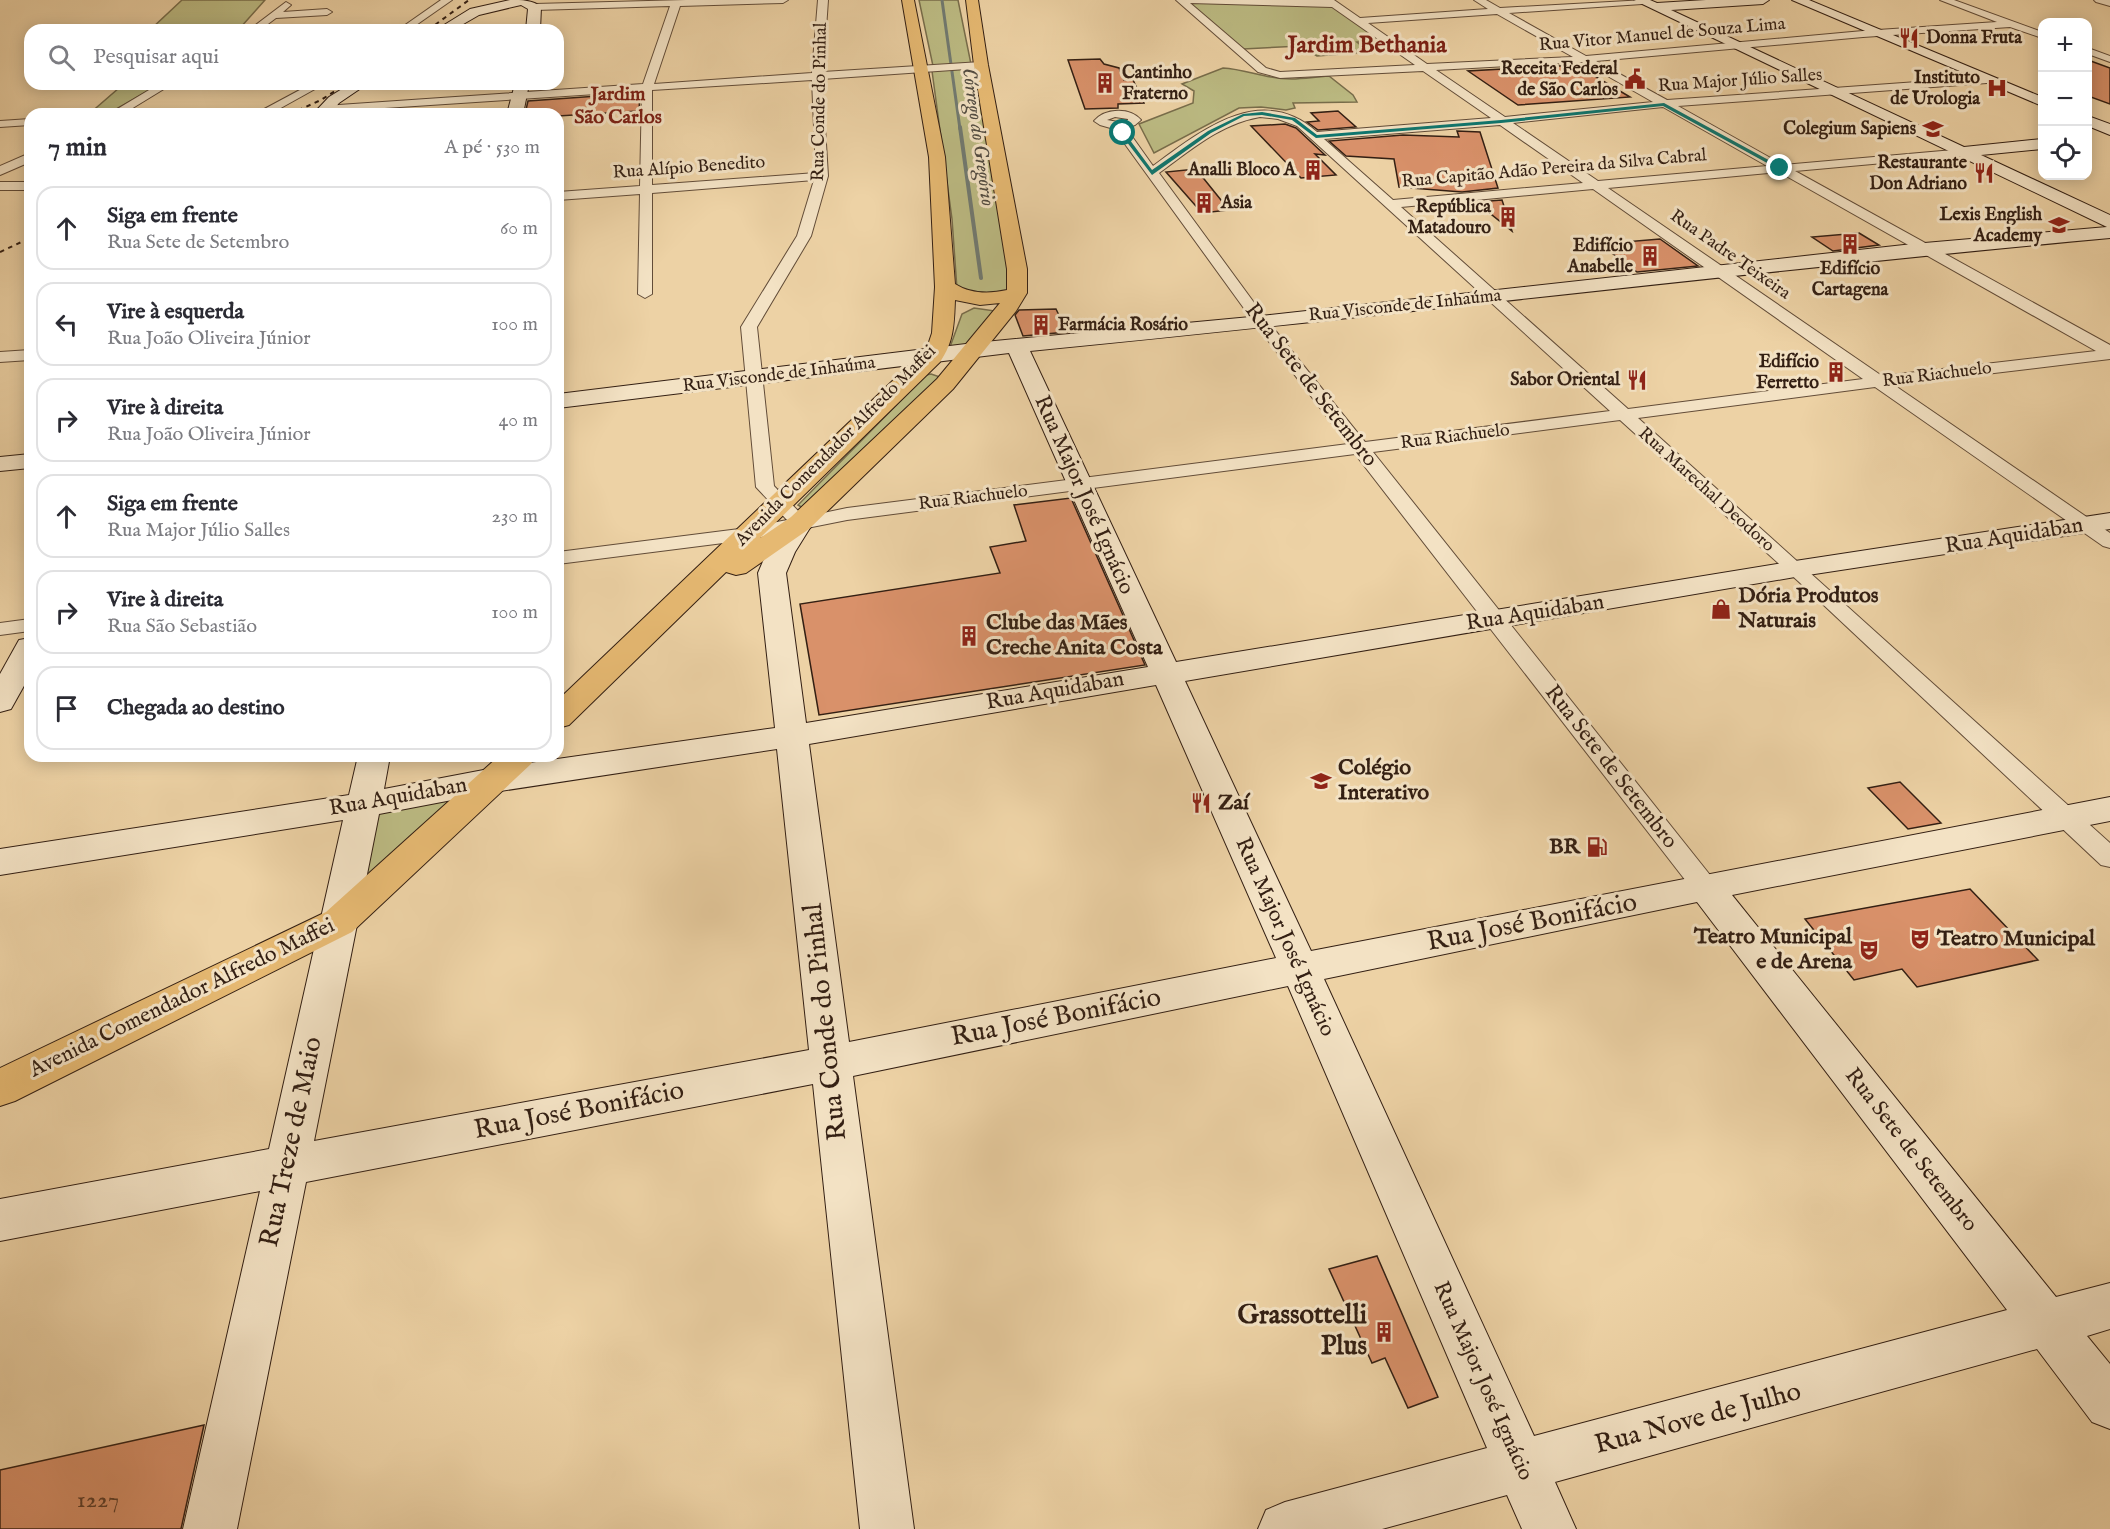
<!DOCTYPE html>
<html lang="pt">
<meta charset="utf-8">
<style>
:root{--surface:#fff;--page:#f7f7f7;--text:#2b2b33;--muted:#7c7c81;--line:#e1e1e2}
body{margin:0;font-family:"IM FELL English",serif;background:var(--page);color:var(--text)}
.controls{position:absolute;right:18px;top:18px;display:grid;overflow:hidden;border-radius:12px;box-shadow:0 3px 15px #0003}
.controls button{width:54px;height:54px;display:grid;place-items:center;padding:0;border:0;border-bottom:2px solid var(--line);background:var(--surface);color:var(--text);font:30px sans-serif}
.stop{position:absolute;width:18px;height:18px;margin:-14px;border:4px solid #0f766e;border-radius:50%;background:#fff}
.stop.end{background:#0f766e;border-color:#fff;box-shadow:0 2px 6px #0008}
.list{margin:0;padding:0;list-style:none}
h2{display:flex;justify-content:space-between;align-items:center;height:78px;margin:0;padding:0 24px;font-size:26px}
h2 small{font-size:20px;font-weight:400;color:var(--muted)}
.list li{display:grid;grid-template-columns:39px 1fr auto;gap:18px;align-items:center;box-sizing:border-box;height:84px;margin:0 12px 12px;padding:0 12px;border:2px solid var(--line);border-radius:18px}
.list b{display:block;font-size:22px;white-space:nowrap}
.list p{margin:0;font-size:20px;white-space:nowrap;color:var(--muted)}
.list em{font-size:20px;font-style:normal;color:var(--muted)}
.icon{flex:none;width:33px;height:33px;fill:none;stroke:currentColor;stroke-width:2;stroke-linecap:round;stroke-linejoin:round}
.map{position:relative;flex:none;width:2110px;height:1529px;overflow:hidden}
.search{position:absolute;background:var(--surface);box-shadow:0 3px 15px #0003;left:24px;top:24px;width:540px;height:66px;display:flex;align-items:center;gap:15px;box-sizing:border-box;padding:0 21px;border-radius:18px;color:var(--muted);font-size:22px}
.panel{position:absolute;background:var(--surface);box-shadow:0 3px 15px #0003;left:24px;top:108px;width:540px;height:654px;border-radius:18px}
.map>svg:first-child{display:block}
.green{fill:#bcbb83;stroke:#786d4b;stroke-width:1.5}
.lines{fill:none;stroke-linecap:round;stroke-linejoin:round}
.stream-far1{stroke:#717a71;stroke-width:3}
.stream{stroke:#717a71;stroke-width:4}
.building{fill:#d9916a;stroke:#331f13;stroke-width:1.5}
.street-casing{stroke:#624c38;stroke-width:2}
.secondary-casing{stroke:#331f13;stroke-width:2}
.primary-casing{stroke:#331f13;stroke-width:2}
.street{fill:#f3e2c4;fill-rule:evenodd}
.secondary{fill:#f3e2c4;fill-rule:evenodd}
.primary{fill:#e6b972;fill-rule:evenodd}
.rail{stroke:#331f13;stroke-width:2;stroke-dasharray:4.5 4.5;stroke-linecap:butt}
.route{fill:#0f766e}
.labels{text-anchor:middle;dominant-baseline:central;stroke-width:6;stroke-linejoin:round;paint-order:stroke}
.far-street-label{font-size:18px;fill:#331f13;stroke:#f3e2c4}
.far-poi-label{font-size:18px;font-weight:bold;fill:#331f13;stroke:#f3e2c4;text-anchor:end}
.far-neighbourhood-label{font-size:20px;font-weight:bold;fill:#7a1f14;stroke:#f3e2c4}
.far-water-label{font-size:20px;font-style:italic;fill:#524c42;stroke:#f3e2c4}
.street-label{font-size:22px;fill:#331f13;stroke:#f3e2c4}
.poi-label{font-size:22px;font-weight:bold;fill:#331f13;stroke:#f3e2c4;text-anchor:start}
.far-district-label{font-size:24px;font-weight:bold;fill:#7a1f14;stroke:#f3e2c4}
.near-number-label{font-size:24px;fill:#5c3c29}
.near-street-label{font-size:27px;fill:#331f13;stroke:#f3e2c4}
.near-poi-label{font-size:27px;font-weight:bold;fill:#331f13;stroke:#f3e2c4;text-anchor:end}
</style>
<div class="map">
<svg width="2110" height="1529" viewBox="0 0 2110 1529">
<rect width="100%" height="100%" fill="#edd2a5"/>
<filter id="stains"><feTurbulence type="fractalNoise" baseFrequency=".00333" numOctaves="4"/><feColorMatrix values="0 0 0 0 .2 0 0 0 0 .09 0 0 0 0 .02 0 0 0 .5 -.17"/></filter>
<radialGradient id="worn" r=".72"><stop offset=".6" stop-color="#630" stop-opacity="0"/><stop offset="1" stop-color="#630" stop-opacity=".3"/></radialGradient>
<g class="green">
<path d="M182,0h83l-25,28 -90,2z"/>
<path d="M919,0h39l13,64 -38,2z"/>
<path d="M1187,2l145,3 48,35 -23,2 12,10 -52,4 -16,-10 -58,3z"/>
<path d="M975,68l22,113 13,109 -20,6 -33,-7 -5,-70 -20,-148z"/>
<path d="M1223,68c17,1 31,6 48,9 19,4 38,1 58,-1l24,19 4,7 -64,1 2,5 -9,2 -25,-3 -22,1 -85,45 -15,-29 54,-21 1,-12 -12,-7z"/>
<path d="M157,86l-46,26 -22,2 30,-26z"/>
<path d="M974,308l21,3 -29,37 -16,-1 12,-33z"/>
<path d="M931,374l9,3 -137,131 -5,-3 128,-130z"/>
<path d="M494,780l-155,142 23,-117z"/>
</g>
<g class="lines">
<path class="stream-far1" d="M942,0l18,129"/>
<path class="stream" d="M960,127l21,151"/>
</g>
<g class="building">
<path d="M1100,59l4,5 15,4 5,12h9l11,23 -26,1v4l-33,1 -17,-49z"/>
<path d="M2088,60l22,8v36l-22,-8z"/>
<path d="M1576,65l54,32 -112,8 -50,-34z"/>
<path d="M640,93l-1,18 -81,5v-2h-33l3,-13z"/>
<path d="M1338,111l18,16 -38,3 -11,-8 12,-1 -8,-8z"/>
<path d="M1285,124l11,4 29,27 -10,-1 21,21 -35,3 -50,-52z"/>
<path d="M1457,131l23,1 18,56 -36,4 -63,-5 -5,-28 -48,-3 -17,-15 74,-6 56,2z"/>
<path d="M1196,169l33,41 -27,3 -36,-41z"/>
<path d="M1502,200l10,31 -36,-29z"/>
<path d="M1859,233l20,12 -46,6 -21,-14z"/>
<path d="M1660,239l38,27 -61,6 -37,-28z"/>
<path d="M1056,309l11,23 -44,4 -8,-21 4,-5z"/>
<path d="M1071,498l74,167 -326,50 -19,-111 200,-31 -10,-26 36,-6 -12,-36z"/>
<path d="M1900,782l41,41 -33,6 -40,-41z"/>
<path d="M1970,889l68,71 -121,27 -15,-18 -48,11 -49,-61z"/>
<path d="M1377,1256l61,141 -30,11 -23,-50 -13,5 -43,-94z"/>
<path d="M204,1425l-23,104h-181v-59z"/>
</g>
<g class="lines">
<g class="street-casing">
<g id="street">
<path d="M441,0h11l-43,30h-11z"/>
<path d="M686,0h102l-5,3 -103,3 -26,78 158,-11 6,-73h10l-5,72 158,-10 5,3 -5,3 -159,11 6,97 -17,60 -54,91 17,159 30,31 43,-9 501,-64 -92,-119 -142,-196 -14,-4 -6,-4c11,-13 36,-14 47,-1l-6,5 -9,3 27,38c49,-36 108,-84 164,-34l174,-14 -68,-47 -143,7 -22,-6 -82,-72h158l26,18 128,-9 -14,-9h12l14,8 146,-8 -4,4 -133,9 77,43 277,-25 134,-9 -57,-22h14l88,32v6l-32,-11 -147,10 -267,24 71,39 320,-23 5,3 -5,3 -309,23 105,59 182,-16v6l-4,1 -166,15 315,174v14l-216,26 216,148v15l-7,-2 -228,-159 -237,31 472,425v24l-9,-2 -303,-284 -178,-161 -247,32 341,428 4,7 -4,7 -9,3 -9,-3 -341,-440 -508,66 -100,20 -189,24v-12l189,-24 40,-8 -31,-33 -15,-160 56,-91 17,-56 -162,13v101l-7,4 -7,-4 2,-100 -82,6v-8l82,-6 2,-95 -318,21 -6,-3 6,-3 319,-22 27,-78 -135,4 -5,-3 5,-3zM1190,3l142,4 83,58 -135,7 -14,-4zM1497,14l76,43 -146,7 -59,-41zM1583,62l70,40 -148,15 -69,-47zM812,80l4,93 -164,12v-95zM1663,107l104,59 -169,15 -85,-58zM1115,117l13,2v1l-10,2 -11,-2zM1260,117l18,2 19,7 313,285 -245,31 -99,-123 -107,-146c32,-23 61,-49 101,-56zM1500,125l83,58 -190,17 -69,-61zM1779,172l317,179 -214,25 -274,-188zM1593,189l270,190 -235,30 -227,-202z"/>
<path d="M2094,0h16v6l-14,-4z"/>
<path d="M286,2l5,3 -8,7 44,-3 5,3 -5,3 -51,3 -16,12h-11z"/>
<path d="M2088,48l22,8v6l-22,-8z"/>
<path d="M159,84h13l-49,30h-14z"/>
<path d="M311,84h13l-54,30h-15z"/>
<path d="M30,119v6l-30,2v-6z"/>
<path d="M30,153v9l-30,13v-9z"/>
<rect x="0" y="182" width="30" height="8"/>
<path d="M30,350v10l-30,2v-10z"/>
<path d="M30,619v12l-30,4v-12z"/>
</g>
</g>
<g class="secondary-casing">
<g id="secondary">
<path d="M510,0c12,0 23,0 31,7l-1,23h-14l2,-21 -7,-4 -42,10 -26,15h-17l34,-21z"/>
<path d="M1634,0h16l7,3 49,-3h63l-6,4 -92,6 293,137 78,-8v10l-61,6 129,60v23c-360,33 -720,78 -1080,113l146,311 619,-101 315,-48v16l-315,48 -610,104 126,270 799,-154v24l-378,74 324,402 54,-14v46l-23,7 23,28v65l-18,-7 -55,-73 -482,133 21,47h-54l-15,-34 -125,34h-124l8,-19 19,-8 202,-54 -199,-462 -435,90 61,453h-54l-47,-445 -507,98 -69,347h-54l77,-338 -260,50v-42l269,-50 74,-329 -343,55v-26l349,-54 9,-39h32l-6,33 110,-21 281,-40 -17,-155 9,-21 24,-35 9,-2 9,2 4,6 -18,29 -9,21 20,150 342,-56 -139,-314 -451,55v-14l416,-51 287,-27 652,-72 194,-17zM1156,685l120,273 -427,84 -40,-298zM777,749l32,301 -495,91 65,-327 115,-22zM1697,902l310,408 -473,126 -210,-457z"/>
<path d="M1792,0h17l233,97v9z"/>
<path d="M350,84h17l-28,19 -9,11h-17l16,-17z"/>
<path d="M515,84h14l-6,30h-16z"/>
<path d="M2088,116l22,8v11l-22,-9z"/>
<path d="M30,454v14l-30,3v-14z"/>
<path d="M30,638v37l-19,34 -11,3v-38l19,-34z"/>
</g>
</g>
<g class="primary-casing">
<g id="primary">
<path d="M902,0h12l31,157 10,127c16,10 34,10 52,6v-21l-33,-204 -8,-65h12l10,65 39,204v24l-11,18 -63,78 -144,140 -63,44 -10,2 -10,-3 -157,153 -11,3v-28l369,-352 5,-15 3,-46 -6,-130zM955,300l25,5 20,-2 -63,76 -146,138 -31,21 180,-176c14,-20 14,-38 15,-62z"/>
<path d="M499,756h36l-4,8 -179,168 -337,169 -15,5v-38l326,-156z"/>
</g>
</g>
<use href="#street" class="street"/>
<use href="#secondary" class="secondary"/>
<use href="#primary" class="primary"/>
<g class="rail">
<path d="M428,30l41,-30"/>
<path d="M290,114l31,-14 25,-16"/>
<path d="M0,252l30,-14"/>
</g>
</g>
<path class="route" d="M1664,103l119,65 -5,1 -115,-63 -162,17 -185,15 -24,-18 -30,-5 -18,1 -33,17 -59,42 -32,-42 4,-1 28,38 56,-39 35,-17 19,-2 33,6 22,17 184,-15z"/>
<defs>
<g id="restaurant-bare" transform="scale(1.62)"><path d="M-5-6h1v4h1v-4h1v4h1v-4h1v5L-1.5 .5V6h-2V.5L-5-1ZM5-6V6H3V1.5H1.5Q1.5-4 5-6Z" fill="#8f2418" stroke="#f3e2c4" stroke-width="2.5" paint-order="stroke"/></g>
<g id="civic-bare" transform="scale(1.62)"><path d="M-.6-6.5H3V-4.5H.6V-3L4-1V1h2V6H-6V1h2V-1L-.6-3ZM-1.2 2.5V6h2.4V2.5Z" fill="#8f2418" stroke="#f3e2c4" stroke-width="2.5" paint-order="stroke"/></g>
<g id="building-bare" transform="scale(1.62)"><path d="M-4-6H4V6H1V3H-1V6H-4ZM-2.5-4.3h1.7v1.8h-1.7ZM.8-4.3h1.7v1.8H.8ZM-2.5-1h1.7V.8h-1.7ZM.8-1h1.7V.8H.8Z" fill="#8f2418" stroke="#f3e2c4" stroke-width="2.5" paint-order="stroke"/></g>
<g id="hospital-bare" transform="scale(1.62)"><path d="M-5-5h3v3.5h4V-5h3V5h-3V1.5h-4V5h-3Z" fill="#8f2418" stroke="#f3e2c4" stroke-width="2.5" paint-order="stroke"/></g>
<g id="school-bare" transform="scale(1.62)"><path d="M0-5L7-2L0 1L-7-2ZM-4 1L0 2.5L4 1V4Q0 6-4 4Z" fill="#8f2418" stroke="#f3e2c4" stroke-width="2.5" paint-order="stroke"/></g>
<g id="shop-bare" transform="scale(1.62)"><path d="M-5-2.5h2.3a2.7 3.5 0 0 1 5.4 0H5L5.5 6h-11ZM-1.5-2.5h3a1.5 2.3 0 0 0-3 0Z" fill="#8f2418" stroke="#f3e2c4" stroke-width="2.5" paint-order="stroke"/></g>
<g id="fuel-bare" transform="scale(1.62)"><path d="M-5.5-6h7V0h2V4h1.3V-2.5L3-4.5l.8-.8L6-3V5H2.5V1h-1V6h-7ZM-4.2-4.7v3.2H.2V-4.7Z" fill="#8f2418" stroke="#f3e2c4" stroke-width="2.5" paint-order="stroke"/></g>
<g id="theatre-bare" transform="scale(1.62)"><path d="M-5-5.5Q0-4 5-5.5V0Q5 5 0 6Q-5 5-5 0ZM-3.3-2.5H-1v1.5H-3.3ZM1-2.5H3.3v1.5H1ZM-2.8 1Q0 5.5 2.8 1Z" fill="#8f2418" stroke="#f3e2c4" stroke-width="2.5" paint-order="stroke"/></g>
</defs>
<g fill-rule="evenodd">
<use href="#restaurant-bare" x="1909" y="38"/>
<use href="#civic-bare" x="1635" y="79"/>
<use href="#building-bare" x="1105" y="83"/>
<use href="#hospital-bare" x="1997" y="88"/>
<use href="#school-bare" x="1933" y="129"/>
<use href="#building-bare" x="1313" y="170"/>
<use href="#restaurant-bare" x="1984" y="173"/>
<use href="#building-bare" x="1204" y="203"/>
<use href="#building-bare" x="1508" y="217"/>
<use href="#school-bare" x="2059" y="225"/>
<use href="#building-bare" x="1850" y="244"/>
<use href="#building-bare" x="1650" y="256"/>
<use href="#building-bare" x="1041" y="325"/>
<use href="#building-bare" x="1836" y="372"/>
<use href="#restaurant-bare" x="1637" y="380"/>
<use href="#shop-bare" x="1721" y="609"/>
<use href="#building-bare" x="969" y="636"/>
<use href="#school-bare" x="1321" y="781"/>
<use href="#restaurant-bare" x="1201" y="803"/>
<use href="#fuel-bare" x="1597" y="847"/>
<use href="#theatre-bare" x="1920" y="939"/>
<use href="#theatre-bare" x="1869" y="950"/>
<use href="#building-bare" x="1384" y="1332"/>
</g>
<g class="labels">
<g class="far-street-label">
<text transform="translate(1662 35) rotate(-5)">Rua Vitor Manuel de Souza Lima</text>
<text transform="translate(1740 81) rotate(-4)">Rua Major Júlio Salles</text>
<text transform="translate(820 102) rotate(-89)">Rua Conde do Pinhal</text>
<text transform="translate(689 168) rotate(-4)">Rua Alípio Benedito</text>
<text transform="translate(1554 169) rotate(-5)">Rua Capitão Adão Pereira da Silva Cabral</text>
<text transform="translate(1730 255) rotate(35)">Rua Padre Teixeira</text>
<text transform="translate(1405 306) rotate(-6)">Rua Visconde de Inhaúma</text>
<text transform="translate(779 375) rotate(-7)">Rua Visconde de Inhaúma</text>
<text transform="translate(1937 375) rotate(-7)">Rua Riachuelo</text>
<text transform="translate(1455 437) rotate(-7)">Rua Riachuelo</text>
<text transform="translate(836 446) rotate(-45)">Avenida Comendador Alfredo Maffei</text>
<text transform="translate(1706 490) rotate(42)">Rua Marechal Deodoro</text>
<text transform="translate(973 498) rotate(-7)">Rua Riachuelo</text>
</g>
<g class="far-poi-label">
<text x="1926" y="38" text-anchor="start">Donna Fruta</text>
<text x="1618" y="69">Receita Federal<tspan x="1618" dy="21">de São Carlos</tspan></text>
<text x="1122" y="73" text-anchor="start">Cantinho<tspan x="1122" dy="21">Fraterno</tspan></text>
<text x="1980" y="78">Instituto<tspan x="1980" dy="21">de Urologia</tspan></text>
<text x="1916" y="129">Colegium Sapiens</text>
<text x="1967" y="163">Restaurante<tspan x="1967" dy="21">Don Adriano</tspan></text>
<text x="1296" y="170">Analli Bloco A</text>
<text x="1221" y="203" text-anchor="start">Asia</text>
<text x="1491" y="207">República<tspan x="1491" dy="21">Matadouro</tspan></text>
<text x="2042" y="215">Lexis English<tspan x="2042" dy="21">Academy</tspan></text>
<text x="1633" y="246">Edifício<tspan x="1633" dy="21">Anabelle</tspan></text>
<text x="1850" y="269" text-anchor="middle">Edifício<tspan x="1850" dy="21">Cartagena</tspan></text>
<text x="1058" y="325" text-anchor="start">Farmácia Rosário</text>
<text x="1819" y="362">Edifício<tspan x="1819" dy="21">Ferretto</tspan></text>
<text x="1620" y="380">Sabor Oriental</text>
</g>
<g class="far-neighbourhood-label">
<text x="618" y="94">Jardim<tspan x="618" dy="23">São Carlos</tspan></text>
</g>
<g class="far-water-label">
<text transform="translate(978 137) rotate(82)">Córrego do Gregório</text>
</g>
<g class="street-label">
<text transform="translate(1311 385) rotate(52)">Rua Sete de Setembro</text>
<text transform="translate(1084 495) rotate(66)">Rua Major José Ignácio</text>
<text transform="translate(2014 536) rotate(-9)">Rua Aquidaban</text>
<text transform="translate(1535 613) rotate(-9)">Rua Aquidaban</text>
<text transform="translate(1055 691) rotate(-10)">Rua Aquidaban</text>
<text transform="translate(1611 767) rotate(52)">Rua Sete de Setembro</text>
<text transform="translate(398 797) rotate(-10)">Rua Aquidaban</text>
<text transform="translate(1285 937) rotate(66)">Rua Major José Ignácio</text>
<text transform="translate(182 998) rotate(-26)">Avenida Comendador Alfredo Maffei</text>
<text transform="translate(1911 1150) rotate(52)">Rua Sete de Setembro</text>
<text transform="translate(1483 1381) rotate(66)">Rua Major José Ignácio</text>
</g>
<g class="poi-label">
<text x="1738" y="596">Dória Produtos<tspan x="1738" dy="25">Naturais</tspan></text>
<text x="986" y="623">Clube das Mães<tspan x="986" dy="25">Creche Anita Costa</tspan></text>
<text x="1338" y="768">Colégio<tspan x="1338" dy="25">Interativo</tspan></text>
<text x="1218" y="803">Zaí</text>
<text x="1580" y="847" text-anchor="end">BR</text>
<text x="1852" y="937" text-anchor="end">Teatro Municipal<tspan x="1852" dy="25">e de Arena</tspan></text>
<text x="1937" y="939">Teatro Municipal</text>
</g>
<g class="far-district-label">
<text x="1367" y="45">Jardim Bethania</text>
</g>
<g class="near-number-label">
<text x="98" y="1500">1227</text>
</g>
<g class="near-street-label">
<text transform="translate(1532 923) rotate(-11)">Rua José Bonifácio</text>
<text transform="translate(1056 1018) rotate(-11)">Rua José Bonifácio</text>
<text transform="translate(826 1022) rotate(-96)">Rua Conde do Pinhal</text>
<text transform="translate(579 1111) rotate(-11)">Rua José Bonifácio</text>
<text transform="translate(292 1142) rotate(-78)">Rua Treze de Maio</text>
<text transform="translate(1698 1419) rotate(-15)">Rua Nove de Julho</text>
</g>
<g class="near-poi-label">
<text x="1367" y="1316">Grassottelli<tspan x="1367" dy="31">Plus</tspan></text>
</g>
</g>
<rect width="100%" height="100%" filter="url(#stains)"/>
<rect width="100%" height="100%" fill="url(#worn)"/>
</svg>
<div class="controls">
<button>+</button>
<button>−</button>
<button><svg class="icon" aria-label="locate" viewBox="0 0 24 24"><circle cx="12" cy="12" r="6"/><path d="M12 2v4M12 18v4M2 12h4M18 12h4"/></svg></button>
</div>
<div class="stop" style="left:1123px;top:133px"></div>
<div class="stop end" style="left:1780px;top:168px"></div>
<div class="search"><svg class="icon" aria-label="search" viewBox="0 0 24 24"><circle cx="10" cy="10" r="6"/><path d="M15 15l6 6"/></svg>Pesquisar aqui</div>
<section class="panel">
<h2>7 min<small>A pé · 530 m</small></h2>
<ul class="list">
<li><svg class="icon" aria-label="ahead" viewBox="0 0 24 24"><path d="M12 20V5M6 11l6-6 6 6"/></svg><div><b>Siga em frente</b><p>Rua Sete de Setembro</p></div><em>60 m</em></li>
<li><svg class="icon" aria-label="left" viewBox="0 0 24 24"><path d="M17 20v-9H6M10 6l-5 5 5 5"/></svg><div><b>Vire à esquerda</b><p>Rua João Oliveira Júnior</p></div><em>100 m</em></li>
<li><svg class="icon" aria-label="right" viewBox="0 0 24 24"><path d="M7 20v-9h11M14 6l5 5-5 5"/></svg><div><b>Vire à direita</b><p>Rua João Oliveira Júnior</p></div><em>40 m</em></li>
<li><svg class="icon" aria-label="ahead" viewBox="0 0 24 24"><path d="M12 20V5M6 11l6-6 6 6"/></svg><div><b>Siga em frente</b><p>Rua Major Júlio Salles</p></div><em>230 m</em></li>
<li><svg class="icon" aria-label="right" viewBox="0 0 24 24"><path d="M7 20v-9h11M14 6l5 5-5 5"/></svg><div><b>Vire à direita</b><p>Rua São Sebastião</p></div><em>100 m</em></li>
<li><svg class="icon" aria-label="arrive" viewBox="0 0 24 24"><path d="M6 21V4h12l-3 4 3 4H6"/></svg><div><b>Chegada ao destino</b></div></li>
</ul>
</section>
</div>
